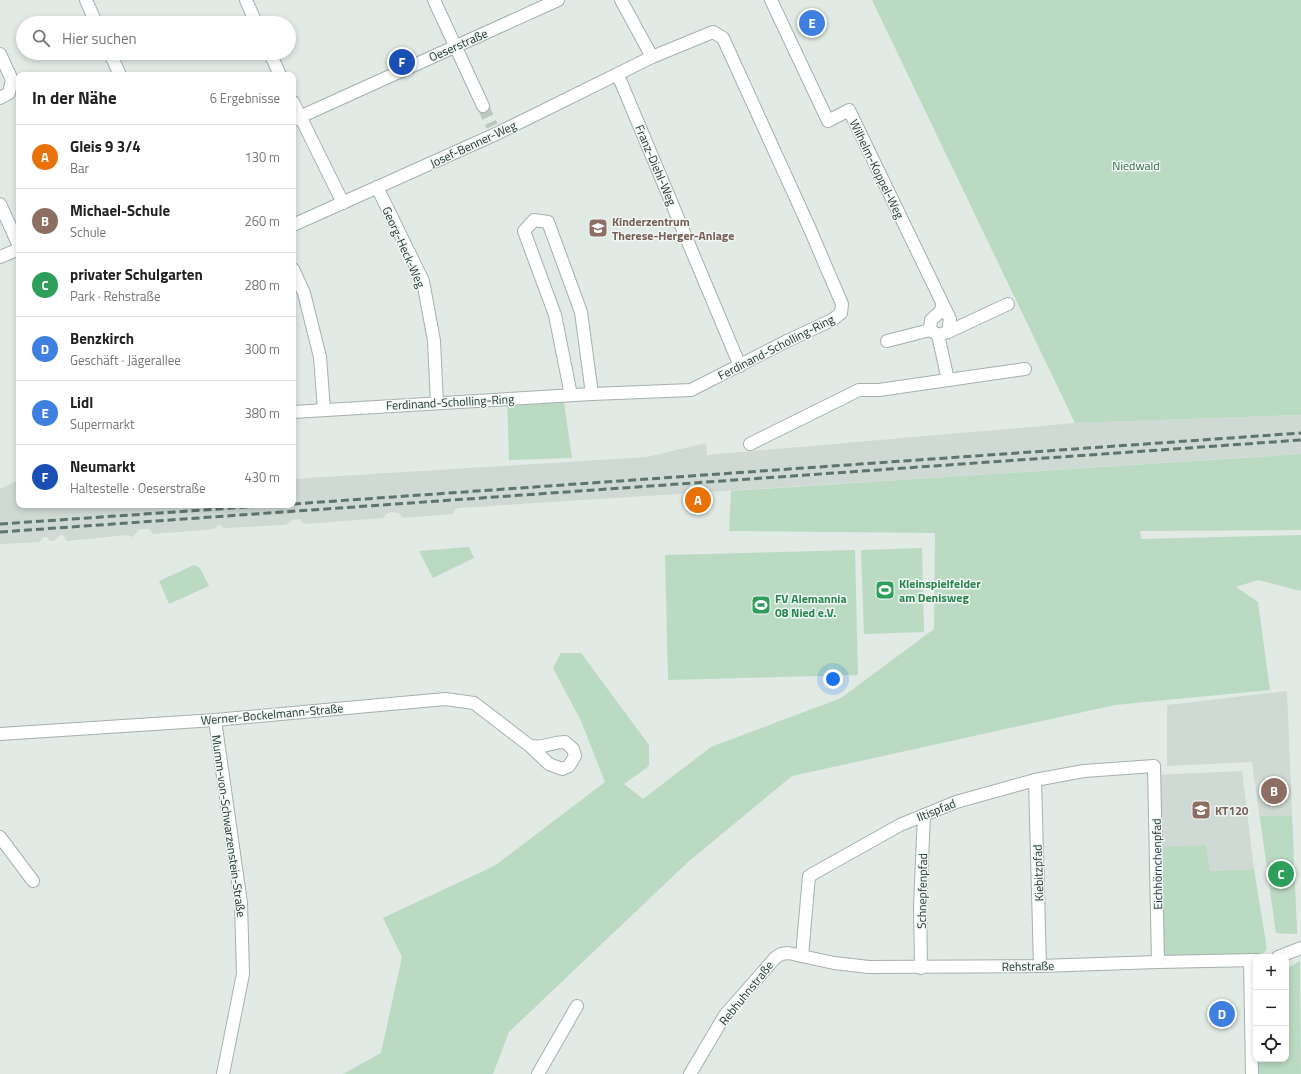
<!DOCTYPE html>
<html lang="de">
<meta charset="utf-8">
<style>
:root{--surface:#fff;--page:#f6f6f6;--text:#222;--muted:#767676;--line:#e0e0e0;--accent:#7b4a3e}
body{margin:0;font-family:"Titillium Web",sans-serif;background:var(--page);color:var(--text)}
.controls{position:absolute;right:12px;bottom:12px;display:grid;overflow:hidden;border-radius:8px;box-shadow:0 2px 6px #0003}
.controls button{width:36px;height:36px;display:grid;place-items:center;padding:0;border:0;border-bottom:1px solid var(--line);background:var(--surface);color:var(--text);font:20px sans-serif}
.you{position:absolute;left:833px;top:679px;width:14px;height:14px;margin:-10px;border:3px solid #fff;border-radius:50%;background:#1a73e8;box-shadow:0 0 0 6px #1a73e833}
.badge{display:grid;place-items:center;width:26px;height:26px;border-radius:50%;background:var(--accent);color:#fff;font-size:13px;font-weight:700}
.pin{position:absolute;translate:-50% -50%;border:2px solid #fff;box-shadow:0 1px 4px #0006}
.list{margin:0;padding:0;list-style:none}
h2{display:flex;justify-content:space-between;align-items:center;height:52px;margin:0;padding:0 16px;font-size:17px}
h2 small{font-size:13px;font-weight:400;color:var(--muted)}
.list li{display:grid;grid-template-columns:26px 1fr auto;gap:12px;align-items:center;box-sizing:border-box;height:64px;padding:0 16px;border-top:1px solid var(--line)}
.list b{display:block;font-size:15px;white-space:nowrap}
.list p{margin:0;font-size:13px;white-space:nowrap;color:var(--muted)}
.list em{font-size:13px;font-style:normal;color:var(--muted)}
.icon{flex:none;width:22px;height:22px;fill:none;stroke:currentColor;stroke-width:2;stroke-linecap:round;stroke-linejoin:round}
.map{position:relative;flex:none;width:1301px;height:1074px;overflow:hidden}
.search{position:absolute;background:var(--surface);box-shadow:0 2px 6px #0003;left:16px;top:16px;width:280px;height:44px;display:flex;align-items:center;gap:10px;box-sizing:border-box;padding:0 14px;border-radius:22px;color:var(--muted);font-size:15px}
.panel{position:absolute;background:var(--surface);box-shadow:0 2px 6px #0003;left:16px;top:72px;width:280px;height:436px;border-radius:8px}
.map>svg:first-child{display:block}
.built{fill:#cfdad4}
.green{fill:#bbdac2}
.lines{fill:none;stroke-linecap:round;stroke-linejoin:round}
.minor-tunnel{stroke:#bbc7c1;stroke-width:12;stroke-dasharray:12 6;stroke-linecap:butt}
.minor-casing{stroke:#a4b1ac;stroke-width:14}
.minor{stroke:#fff;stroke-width:12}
.rail{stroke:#5d756d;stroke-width:3;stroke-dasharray:8 4;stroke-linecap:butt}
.labels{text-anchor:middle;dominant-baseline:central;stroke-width:3;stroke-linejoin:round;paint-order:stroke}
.street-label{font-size:12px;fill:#223932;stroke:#f1f7f4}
.park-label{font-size:12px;fill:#306d44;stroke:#f1f7f4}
.education-label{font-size:12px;font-weight:bold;fill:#785e54;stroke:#f1f7f4;text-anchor:start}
.leisure-label{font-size:12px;font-weight:bold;fill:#27864d;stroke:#f1f7f4;text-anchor:start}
</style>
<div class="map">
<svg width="1301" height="1074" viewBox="0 0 1301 1074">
<rect width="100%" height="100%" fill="#e1eae5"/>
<g class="built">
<path d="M1301,415v39l-842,54 -4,1 -2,5 -50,4 -4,-5 -8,-1 -5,2 -3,4 -79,6 -4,-5 -7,1 -7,5 -62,3 -5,-4 -5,5 -61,5 -4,-5h-9l-8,8 -5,-2 -60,6 -4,-6h-3l-6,6h-4l-3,-4h-3l-5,5 -39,2v-55l19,-9v25h274v-26l354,-22 59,-14 1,12 368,-32z"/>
<path d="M1287,691l10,243 -21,-1 -24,-171 -85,4v-61z"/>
<path d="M1242,771l12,98 -44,2 -53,-24 -1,-72z"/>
</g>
<g class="green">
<path d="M872,0h429v415l-226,8z"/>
<path d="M563,396l9,62 -63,2 -2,-61z"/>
<path d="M1301,454v76l-161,1 1,8 160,-4v56l-43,-11 -22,7 22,15 12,88 -155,15 -323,71 -104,86 -179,170 -16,42h-150l38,-21 21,-96 -19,-39 113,-53 109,-83 -24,-61 -28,-53 8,-15h20l68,92v21l-25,18 19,15 68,-52 130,-49 93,-69 1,-96 -206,-2 2,-40z"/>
<path d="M469,547l5,11 -41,20 -14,-27z"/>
<path d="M922,548l2,84 -60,2 -3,-84z"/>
<path d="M855,550l3,125 -190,5 -3,-125z"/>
<path d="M194,565l6,3 9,18 -40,18 -10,-23z"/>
<path d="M1260,816h32l5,118 -21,-1z"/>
<path d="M1206,845l4,26 44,-2 13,80 -6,6 -96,3 -7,-7 -1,-104z"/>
<path d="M1300,961l1,113h-47l2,-15h30v-90z"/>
</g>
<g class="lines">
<path class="minor-tunnel" d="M483,106l9,20"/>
<g class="minor-casing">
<g id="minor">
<path d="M86,0l10,23"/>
<path d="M246,0l10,23"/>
<path d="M434,0l49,106"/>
<path d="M771,0l57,121 21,-11 101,209 -2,13 -10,3 -8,-5 1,-10 10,-9 1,-6"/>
<path d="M110,53l10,22"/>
<path d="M270,53l10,22"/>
<path d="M0,54l12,26 -3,13 -9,5"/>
<path d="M618,75l122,291"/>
<path d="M293,102l50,101"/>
<path d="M293,120l265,-120"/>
<path d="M377,187l46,94 11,60 3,62"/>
<path d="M0,204l19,42"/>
<path d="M293,225l203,-91 156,-77"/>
<path d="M0,257l19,-8"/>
<path d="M293,269l11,24 16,64 4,53"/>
<path d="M948,332l60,-28"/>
<path d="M938,335l10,45 77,-11"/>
<path d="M887,341l43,-11"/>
<path d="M571,395l-16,-80 -31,-84 10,-11 14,2 33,90 11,82"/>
<path d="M293,412l299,-18 99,-4 96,-49 45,-21 9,-7 1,-9 -33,-77 -86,-189 -10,-6 -61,25 -31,-57"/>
<path d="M750,444l109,-54h20l69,-10"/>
<path d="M215,720l26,183 2,71 -20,100"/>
<path d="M0,734l215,-14 230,-21 29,4 56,43 19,18 13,5 7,-3 6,-10 -2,-7 -8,-7c-16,0 -19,7 -35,4"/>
<path d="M1035,780l5,186"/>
<path d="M0,837l33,44"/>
<path d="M802,956l7,-80 91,-51 56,-23 79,-22 49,-9 70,-5 4,196"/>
<path d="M1278,957l23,-9"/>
<path d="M1250,960l2,114"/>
<path d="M921,968l-1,-62 4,-91"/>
<path d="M538,1074l39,-68"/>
<path d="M690,1074l35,-59 50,-57 6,-4 7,-1 46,10 35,4 171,-1 118,-4 98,-2"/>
</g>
</g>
<use href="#minor" class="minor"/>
<g class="rail">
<path d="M293,504l1008,-71"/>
<path d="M0,524l276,-19"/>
<path d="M0,532l1301,-92"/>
</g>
</g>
<defs>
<g id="school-square" transform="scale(1)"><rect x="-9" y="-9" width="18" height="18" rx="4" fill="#8d6e63" stroke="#f1f7f4"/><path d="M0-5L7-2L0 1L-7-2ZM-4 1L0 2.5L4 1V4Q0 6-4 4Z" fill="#fff"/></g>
<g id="stadium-square" transform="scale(1)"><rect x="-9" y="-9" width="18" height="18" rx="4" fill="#2e9e5b" stroke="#f1f7f4"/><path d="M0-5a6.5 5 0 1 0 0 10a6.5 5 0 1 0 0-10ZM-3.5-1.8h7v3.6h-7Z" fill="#fff"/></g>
</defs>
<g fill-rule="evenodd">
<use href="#school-square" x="598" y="228"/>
<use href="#stadium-square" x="885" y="590"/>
<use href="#stadium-square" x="761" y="605"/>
<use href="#school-square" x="1201" y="810"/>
</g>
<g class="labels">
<g class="street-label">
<text transform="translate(458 45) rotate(-24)">Oeserstraße</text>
<text transform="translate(473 144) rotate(-25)">Josef-Benner-Weg</text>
<text transform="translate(656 165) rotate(67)">Franz-Diehl-Weg</text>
<text transform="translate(877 169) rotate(64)">Wilhelm-Koppel-Weg</text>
<text transform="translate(404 247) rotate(66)">Georg-Heck-Weg</text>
<text transform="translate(776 347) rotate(-27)">Ferdinand-Scholling-Ring</text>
<text transform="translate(450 402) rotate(-3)">Ferdinand-Scholling-Ring</text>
<text transform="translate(272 714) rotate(-5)">Werner-Bockelmann-Straße</text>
<text transform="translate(936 810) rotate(-22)">Iltispfad</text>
<text transform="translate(229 826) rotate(82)">Mumm-von-Schwarzenstein-Straße</text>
<text transform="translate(1157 864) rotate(-91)">Eichhörnchenpfad</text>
<text transform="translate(1038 873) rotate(-92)">Kiebitzpfad</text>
<text transform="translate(922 891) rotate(-89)">Schnepfenpfad</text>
<text transform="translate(1028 966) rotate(-1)">Rehstraße</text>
<text transform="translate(746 993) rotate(-51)">Rebhuhnstraße</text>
</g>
<g class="park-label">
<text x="1136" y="165">Niedwald</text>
</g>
<g class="education-label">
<text x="612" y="221">Kinderzentrum<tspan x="612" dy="14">Therese-Herger-Anlage</tspan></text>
<text x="1215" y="810">KT120</text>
</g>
<g class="leisure-label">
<text x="899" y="583">Kleinspielfelder<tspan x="899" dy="14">am Denisweg</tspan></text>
<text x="775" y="598">FV Alemannia<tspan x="775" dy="14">08 Nied e.V.</tspan></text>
</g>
</g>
</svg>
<div class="controls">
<button>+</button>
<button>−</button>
<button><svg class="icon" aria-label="locate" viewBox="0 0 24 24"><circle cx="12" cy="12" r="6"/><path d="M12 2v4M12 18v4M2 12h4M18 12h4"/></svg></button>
</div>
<div class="you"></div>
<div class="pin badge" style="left:698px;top:500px;background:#e8710a">A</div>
<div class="pin badge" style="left:1274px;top:791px;background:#8d6e63">B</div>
<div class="pin badge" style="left:1281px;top:874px;background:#2e9e5b">C</div>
<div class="pin badge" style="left:1222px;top:1014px;background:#3f7fe0">D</div>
<div class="pin badge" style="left:812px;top:23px;background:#3f7fe0">E</div>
<div class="pin badge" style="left:402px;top:62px;background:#1a4fb4">F</div>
<div class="search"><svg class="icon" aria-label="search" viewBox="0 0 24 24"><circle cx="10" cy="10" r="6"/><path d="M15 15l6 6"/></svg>Hier suchen</div>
<section class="panel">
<h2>In der Nähe<small>6 Ergebnisse</small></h2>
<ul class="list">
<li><span class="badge" style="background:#e8710a">A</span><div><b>Gleis 9 3/4</b><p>Bar</p></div><em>130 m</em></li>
<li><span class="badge" style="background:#8d6e63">B</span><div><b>Michael-Schule</b><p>Schule</p></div><em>260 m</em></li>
<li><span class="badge" style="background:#2e9e5b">C</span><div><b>privater Schulgarten</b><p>Park · Rehstraße</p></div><em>280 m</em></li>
<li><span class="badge" style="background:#3f7fe0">D</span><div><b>Benzkirch</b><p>Geschäft · Jägerallee</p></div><em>300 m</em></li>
<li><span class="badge" style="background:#3f7fe0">E</span><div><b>Lidl</b><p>Supermarkt</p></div><em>380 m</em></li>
<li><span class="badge" style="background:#1a4fb4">F</span><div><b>Neumarkt</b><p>Haltestelle · Oeserstraße</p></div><em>430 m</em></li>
</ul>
</section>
</div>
